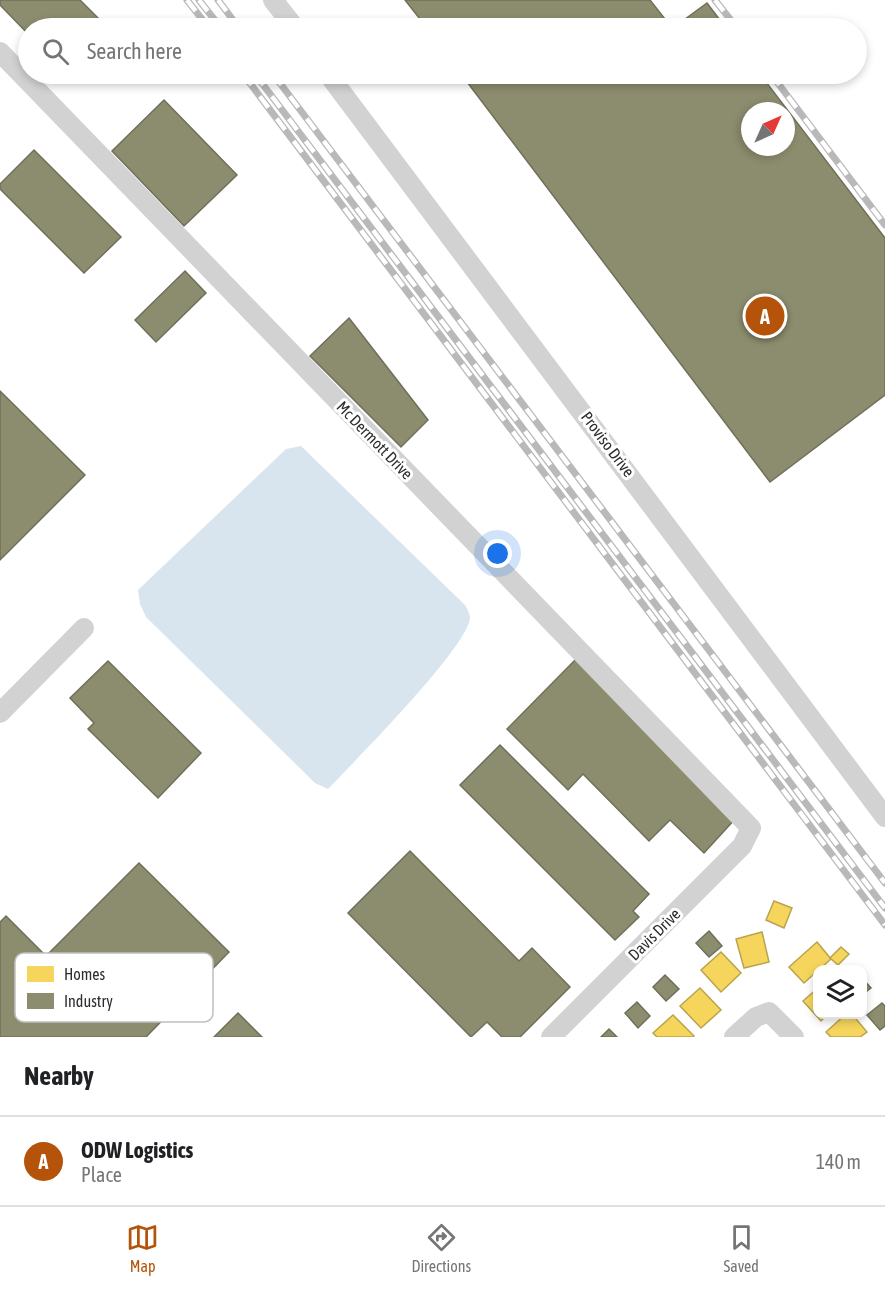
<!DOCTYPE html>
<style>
:root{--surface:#fff;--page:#f2f2f2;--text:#202124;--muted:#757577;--line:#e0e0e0;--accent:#b45309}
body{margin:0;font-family:"Asap Condensed",sans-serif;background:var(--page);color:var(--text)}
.controls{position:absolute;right:18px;bottom:18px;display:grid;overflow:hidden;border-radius:12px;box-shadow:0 3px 9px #0003}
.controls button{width:54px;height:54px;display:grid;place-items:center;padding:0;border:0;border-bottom:2px solid var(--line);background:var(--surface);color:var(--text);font:30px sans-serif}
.compass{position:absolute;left:741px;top:102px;width:54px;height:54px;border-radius:50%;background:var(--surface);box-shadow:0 3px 9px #0003;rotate:45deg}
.you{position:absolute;left:498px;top:554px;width:21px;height:21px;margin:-15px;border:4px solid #fff;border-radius:50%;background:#1a73e8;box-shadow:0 0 0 9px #1a73e833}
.badge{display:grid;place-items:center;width:39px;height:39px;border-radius:50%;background:var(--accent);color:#fff;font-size:20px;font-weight:700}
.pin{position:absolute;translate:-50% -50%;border:3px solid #fff;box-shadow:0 2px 6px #0006}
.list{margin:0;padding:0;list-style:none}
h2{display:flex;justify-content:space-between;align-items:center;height:78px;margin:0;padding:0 24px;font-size:26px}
h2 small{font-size:20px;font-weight:400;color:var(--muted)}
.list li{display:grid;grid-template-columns:39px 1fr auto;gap:18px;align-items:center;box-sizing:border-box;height:90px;padding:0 24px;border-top:2px solid var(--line)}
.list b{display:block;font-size:22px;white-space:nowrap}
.list p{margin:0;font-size:20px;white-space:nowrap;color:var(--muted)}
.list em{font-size:20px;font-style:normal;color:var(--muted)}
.icon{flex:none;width:33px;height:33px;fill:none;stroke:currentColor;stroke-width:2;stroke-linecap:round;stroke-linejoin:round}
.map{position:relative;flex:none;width:885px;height:1037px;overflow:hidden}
.search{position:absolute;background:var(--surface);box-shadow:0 3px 9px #0003;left:18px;right:18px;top:18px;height:66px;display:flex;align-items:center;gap:15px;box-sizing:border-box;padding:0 21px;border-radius:33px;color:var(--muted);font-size:22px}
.sheet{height:168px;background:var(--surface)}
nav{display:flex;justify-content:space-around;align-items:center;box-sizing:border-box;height:84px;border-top:2px solid var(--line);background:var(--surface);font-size:16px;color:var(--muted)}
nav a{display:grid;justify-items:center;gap:3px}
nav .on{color:var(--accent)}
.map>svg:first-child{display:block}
.water{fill:#d9e5ee}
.homes{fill:#f6d55c;stroke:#baa34e;stroke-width:1.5}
.industry{fill:#8c8c6e;stroke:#70705a;stroke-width:1.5;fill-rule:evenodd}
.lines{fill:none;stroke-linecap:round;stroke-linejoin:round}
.minor{stroke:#d2d2d2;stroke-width:20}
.rail-casing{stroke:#b9b9b9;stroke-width:7}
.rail{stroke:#fff;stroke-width:4.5;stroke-dasharray:14;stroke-linecap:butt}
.labels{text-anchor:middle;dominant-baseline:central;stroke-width:6;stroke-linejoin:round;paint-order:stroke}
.street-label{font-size:16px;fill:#2d2d2d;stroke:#fff}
.key{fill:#fff;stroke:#c0c0c0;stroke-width:1.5}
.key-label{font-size:16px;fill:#2d2d2d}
</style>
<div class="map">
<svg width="885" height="1037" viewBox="0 0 885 1037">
<rect width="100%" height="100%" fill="#fff"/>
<path class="water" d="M301,446l164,159c2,4 5,9 5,13 -2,29 -117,145 -142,171l-13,-6 -169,-166 -6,-13 -2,-14 148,-141z"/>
<g class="homes">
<path d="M774,901l18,7 -8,20 -18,-8z"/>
<path d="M762,932l7,30 -25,6 -8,-29z"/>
<path d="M817,942l14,17 -27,24 -15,-16z"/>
<path d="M841,947l8,7 -11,11 -8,-7z"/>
<path d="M721,952l20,21 -20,19 -20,-22z"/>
<path d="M700,988l21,22 -20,18 -21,-22z"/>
<path d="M818,988v26h10l-7,7 -18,-20z"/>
<path d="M846,1014h6l15,18 -7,5h-29l-5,-5z"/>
<path d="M673,1015l21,21 -1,1h-36l-4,-4z"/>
</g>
<g class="industry">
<path d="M0,0h80l28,28h-80v6l-28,-29z"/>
<path d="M405,0h245l22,28h-245z"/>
<path d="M707,3l19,25h-53z"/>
<path d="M461,74h299l125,164v157l-115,87zM750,111h36v36h-36z"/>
<path d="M164,100l73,75 -53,51 -72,-75z"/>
<path d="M34,150l87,87 -37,36 -84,-84v-5z"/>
<path d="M185,271l21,22 -50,49 -21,-22z"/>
<path d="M349,318l79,102 -27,27 -91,-91z"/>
<path d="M0,391l85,84 -85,85z"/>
<path d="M576,659l160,159 -32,35 -34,-33 -21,21 -66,-67 -15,16 -61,-61z"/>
<path d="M108,661l93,92 -43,45 -70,-69 6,-6 -24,-25z"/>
<path d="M500,745l149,149 -16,17 6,6 -24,23 -155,-155z"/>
<path d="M410,851l109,110 13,-13 38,39 -50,50h-18l-15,-15 -16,15 -123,-124z"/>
<path d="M139,863l90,89 -83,85h-146v-115l6,-6 40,40z"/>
<path d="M709,931l13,15 -13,11 -13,-14z"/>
<path d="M665,975l14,14 -13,12 -13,-14z"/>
<path d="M862,978l9,10 -9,7z"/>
<path d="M637,1002l13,14 -12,12 -13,-15z"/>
<path d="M882,1003l3,3v20l-5,4 -13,-15z"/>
<path d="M238,1013l24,24h-48z"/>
<path d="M609,1029l8,8h-16z"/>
</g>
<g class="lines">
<g class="minor">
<path d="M273,0l22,28"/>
<path d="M0,52l751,776 -9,18 -191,191"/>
<path d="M328,74l557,743"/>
<path d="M0,713l84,-85"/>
<path d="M734,1037l22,-20 13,-5 25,25"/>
</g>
<g class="rail-casing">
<g id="rail">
<path d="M187,0l22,28"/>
<path d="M199,0l22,28"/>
<path d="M218,0l21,28"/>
<path d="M715,0l22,28"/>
<path d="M243,74l642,851"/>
<path d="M255,74l630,834"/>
<path d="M273,74l612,809"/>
<path d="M771,74l114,151"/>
</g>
</g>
<use href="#rail" class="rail"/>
</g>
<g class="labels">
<g class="street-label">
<text transform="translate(375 440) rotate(46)">Mc Dermott Drive</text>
<text transform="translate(608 444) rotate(53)">Proviso Drive</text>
<text transform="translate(654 934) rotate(-45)">Davis Drive</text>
</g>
</g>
<rect x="15" y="953" width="198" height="69" rx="9" class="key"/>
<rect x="27" y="966" width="27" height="16" fill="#f6d55c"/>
<rect x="27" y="993" width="27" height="16" fill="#8c8c6e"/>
<g class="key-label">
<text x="64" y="980">Homes</text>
<text x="64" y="1007">Industry</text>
</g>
</svg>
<div class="controls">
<button><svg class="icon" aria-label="layers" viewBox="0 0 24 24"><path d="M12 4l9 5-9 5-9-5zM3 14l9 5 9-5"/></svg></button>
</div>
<svg class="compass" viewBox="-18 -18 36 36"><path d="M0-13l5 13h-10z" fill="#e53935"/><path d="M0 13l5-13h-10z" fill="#757577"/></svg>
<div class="you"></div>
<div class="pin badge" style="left:765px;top:316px">A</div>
<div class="search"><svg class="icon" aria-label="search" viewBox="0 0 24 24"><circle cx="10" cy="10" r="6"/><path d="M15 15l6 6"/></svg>Search here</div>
</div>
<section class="sheet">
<h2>Nearby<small></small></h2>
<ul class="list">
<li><span class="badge">A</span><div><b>ODW Logistics</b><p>Place</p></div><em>140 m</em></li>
</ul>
</section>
<nav>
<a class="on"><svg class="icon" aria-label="map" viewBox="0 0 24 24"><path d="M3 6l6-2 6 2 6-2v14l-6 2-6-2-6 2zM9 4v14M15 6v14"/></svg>Map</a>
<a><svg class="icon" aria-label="directions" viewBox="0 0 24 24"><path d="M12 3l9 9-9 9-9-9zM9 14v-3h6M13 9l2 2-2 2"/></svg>Directions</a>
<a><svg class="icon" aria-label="saved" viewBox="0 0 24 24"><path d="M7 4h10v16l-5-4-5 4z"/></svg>Saved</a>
</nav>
